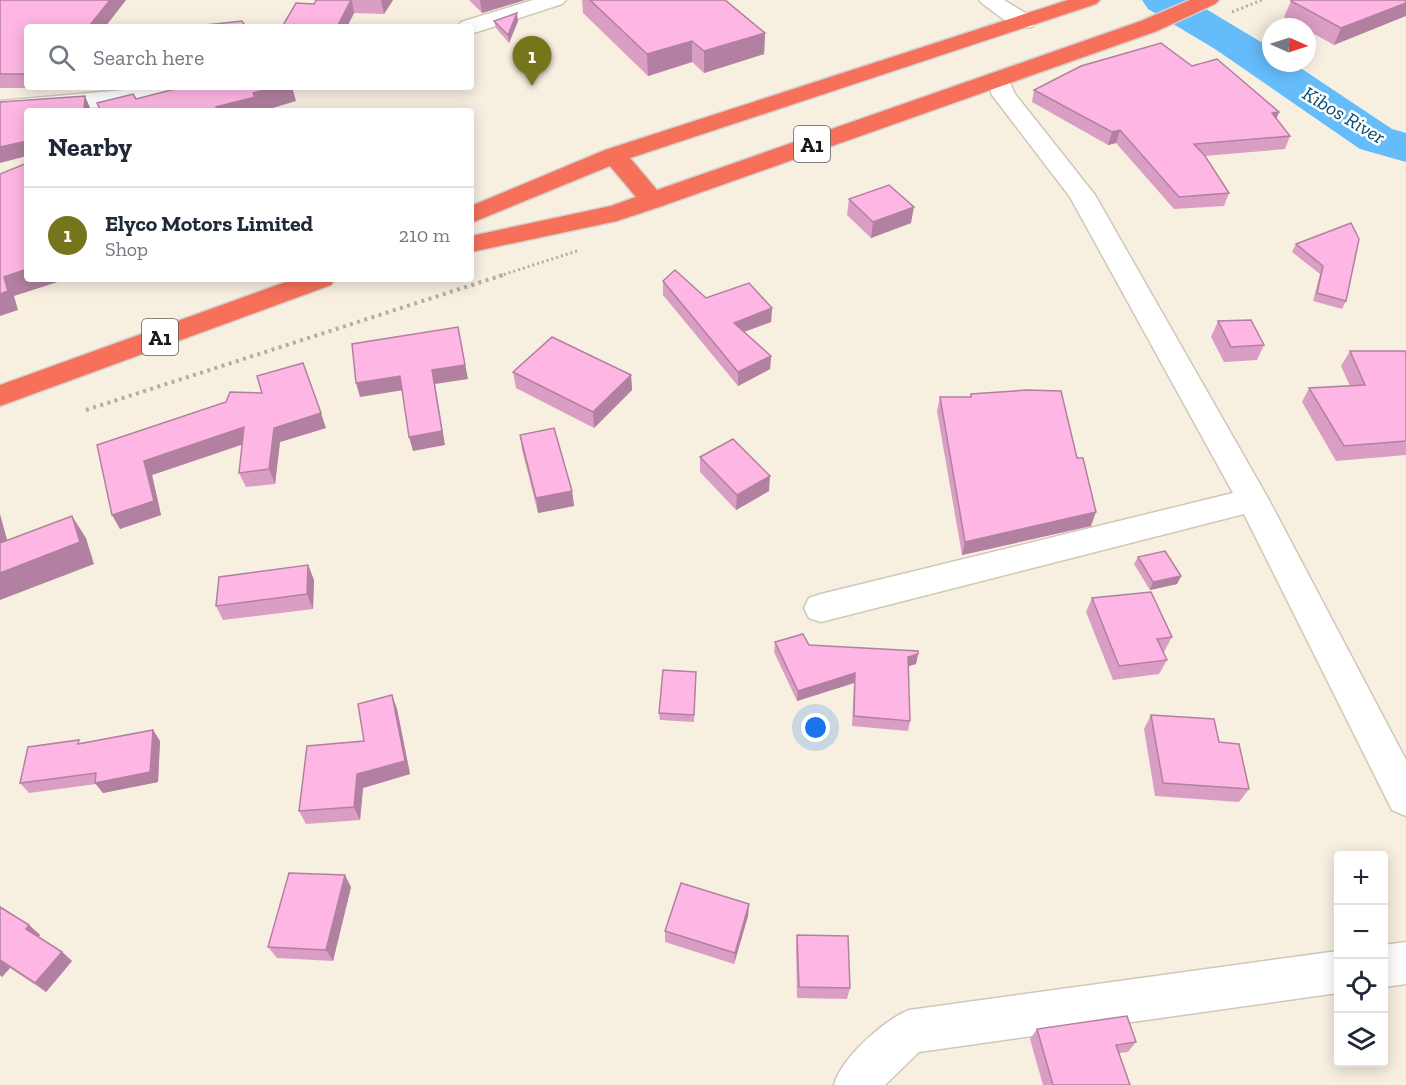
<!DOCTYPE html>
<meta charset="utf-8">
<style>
:root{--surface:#fff;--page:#f2f2f3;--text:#1f2937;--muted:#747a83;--line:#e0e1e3;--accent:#75751b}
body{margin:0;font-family:"Zilla Slab",serif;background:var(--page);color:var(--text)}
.controls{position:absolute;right:18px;bottom:18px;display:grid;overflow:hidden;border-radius:6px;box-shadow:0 3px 15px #0003}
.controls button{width:54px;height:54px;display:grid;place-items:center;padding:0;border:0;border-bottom:2px solid var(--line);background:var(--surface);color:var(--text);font:30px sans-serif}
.compass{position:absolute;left:1262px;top:18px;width:54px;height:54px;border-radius:50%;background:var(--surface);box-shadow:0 3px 15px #0003;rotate:93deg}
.you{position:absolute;left:816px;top:728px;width:21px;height:21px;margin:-15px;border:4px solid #fff;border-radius:50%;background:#1a73e8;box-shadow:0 0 0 9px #1a73e833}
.badge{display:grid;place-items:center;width:39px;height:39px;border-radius:50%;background:var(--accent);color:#fff;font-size:20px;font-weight:700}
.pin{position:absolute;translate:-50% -50px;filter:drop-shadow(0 2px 3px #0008)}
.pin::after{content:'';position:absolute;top:32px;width:21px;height:18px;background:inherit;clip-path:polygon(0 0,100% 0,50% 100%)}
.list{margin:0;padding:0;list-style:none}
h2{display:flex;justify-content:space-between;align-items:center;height:78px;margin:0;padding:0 24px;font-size:26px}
h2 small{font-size:20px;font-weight:400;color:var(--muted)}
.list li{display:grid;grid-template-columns:39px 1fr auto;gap:18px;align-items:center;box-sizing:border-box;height:96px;padding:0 24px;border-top:2px solid var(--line)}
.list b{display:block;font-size:22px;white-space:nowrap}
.list p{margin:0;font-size:20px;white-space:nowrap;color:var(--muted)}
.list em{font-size:20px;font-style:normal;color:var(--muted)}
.icon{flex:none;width:33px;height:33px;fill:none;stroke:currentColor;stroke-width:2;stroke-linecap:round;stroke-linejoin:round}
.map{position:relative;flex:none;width:1406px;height:1085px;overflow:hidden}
.search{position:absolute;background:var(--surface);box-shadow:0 3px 15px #0003;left:24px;top:24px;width:450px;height:66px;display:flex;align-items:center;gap:15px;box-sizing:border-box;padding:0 21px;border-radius:6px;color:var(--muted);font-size:22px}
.panel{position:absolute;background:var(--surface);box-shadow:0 3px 15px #0003;left:24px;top:108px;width:450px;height:174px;border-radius:6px}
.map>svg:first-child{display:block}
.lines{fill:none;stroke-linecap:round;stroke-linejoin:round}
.river{fill:#65bcfb;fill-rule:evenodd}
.street-casing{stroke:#cfc7b9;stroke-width:3}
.highway-casing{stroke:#d2d1d0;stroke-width:3}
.path-far1{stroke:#b4ada1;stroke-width:3;stroke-dasharray:2 3;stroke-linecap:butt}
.path{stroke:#b4ada1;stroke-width:4;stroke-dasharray:3 4.5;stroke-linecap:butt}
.street{fill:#fff;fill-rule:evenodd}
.highway{fill:#f6705a;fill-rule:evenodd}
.wall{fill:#da9dc4}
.shaded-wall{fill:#b280a0}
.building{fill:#feb7e4;stroke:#b280a0;stroke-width:1.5}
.labels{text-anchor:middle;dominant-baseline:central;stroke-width:5;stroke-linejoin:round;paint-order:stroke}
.far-water-label{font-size:20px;font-style:italic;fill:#024a72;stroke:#fff}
.shield{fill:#fff;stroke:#605e5a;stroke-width:1.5}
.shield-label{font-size:21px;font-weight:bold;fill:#1c1914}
</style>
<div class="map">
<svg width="1406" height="1085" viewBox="0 0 1406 1085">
<rect width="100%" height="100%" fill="#f7efe0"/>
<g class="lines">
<path class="river" d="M1142,0h49l80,48v15h22l99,66 14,4v29l-46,-13 -145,-100 -67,-40z"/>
<g class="street-casing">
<g id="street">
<path d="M533,0h33l-4,4 -85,28 -6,1v-6h-13l3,-5z"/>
<path d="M979,0h25l28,17 3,5 -3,5c-18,4 -35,-13 -49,-23z"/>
<path d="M998,72l8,2 9,20 80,101 174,305 137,260v56l-14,-6 -148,-296 -423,108 -12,-4 -5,-10 5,-10 12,-4 412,-101 -163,-296 -78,-102 -5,-16 3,-5z"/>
<path d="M158,87h70l-4,5 -8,2 -109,13 -80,4v2l-27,2v-14z"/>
<path d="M1406,942v42l-22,3v-42z"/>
<path d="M1338,951v42l-419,59 -34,33h-51c7,-27 49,-64 75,-75z"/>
</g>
</g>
<g class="highway-casing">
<g id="highway">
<path d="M1068,0h32l-4,4 -466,154 27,32 484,-169 49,-21h29l-4,4 -58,27 -495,175 -45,15 -146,31v-16l140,-30 25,-9 -26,-31 -139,57v-17l134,-56z"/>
<path d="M294,279h41l-4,6 -331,121v-21z"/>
</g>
</g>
<g class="path-far1">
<path d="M1232,12l30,-12"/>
<path d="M499,276l81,-26"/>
</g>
<path class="path" d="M86,410l417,-135"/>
<use href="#street" class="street"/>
<use href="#highway" class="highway"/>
</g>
<g class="wall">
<path d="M0,0h126l-21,27h-78v60h65v1h-92z"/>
<path d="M316,0h77l-9,14 -30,-1 -7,14h-65l32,-23z"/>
<path d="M469,0h56l-43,13z"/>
<path d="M582,0h143l40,33 -1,21 -60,19 -12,-11 -44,14 -65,-63z"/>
<path d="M1406,0l-72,45 -27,-15v-3h-5l-18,-10 7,-16z"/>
<path d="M494,21h24l-9,22 -13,-15z"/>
<path d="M1192,66l87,46 -3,6 14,18 -5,13 -80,7 24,37 -5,13 -50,3 -58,-66 -8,2 -76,-43 2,-12z"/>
<path d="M849,199l62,24 -40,15 -24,-23z"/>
<path d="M1359,239l-13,62 -4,8 -29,-8 7,-27 -28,-22 4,-8z"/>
<path d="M663,281l43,17 66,10 -1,14 -27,10 27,24 -1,13 -32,17 -75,-91z"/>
<path d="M1218,321l46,24 -7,15 -33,2 -13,-25z"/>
<path d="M1350,351l56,3v101l-70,6 -34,-59 7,-14 41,-2 -9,-20z"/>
<path d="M513,372l118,3 1,15 -38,38 -78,-40z"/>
<path d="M971,394l120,132 -129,29 -25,-144 3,-14h30z"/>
<path d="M326,428l-46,14 -5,42 -29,3 -7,-14 3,-29 -90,31 9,40 -41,14 -23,-84z"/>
<path d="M520,435l52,56 2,15 -36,7 -16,-63z"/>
<path d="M700,457l69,34 -33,19 -36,-38z"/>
<path d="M1138,557l43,19 -4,8 -27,6 -16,-26z"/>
<path d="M308,565l6,15 -1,29 -90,11 -7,-14z"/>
<path d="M1092,598l80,39 -8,15h-1l4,8 -8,14 -46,6 -27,-68z"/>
<path d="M775,642l143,12 -2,10 -8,2 2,55 -2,10 -56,-5 2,-43 -57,18 -23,-49z"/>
<path d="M696,672l-2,50 -34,-2 -1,-7z"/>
<path d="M392,695l5,14 13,65 -47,14 -3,32 -54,4 -7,-13 65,-70z"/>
<path d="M1151,715l68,27 30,47 -10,13 -84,-6 -11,-67z"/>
<path d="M153,730l7,11 -2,41 -55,11 -7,-9 -67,9 -9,-10 61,-40z"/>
<path d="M351,887l-18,74 -56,-3 -9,-11z"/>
<path d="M749,904l-1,12 -14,48 -69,-22v-11z"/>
<path d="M0,907l29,18 11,10 -2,2 24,15 10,9 -26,31 -36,-24 -8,9 -2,-2z"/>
<path d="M797,935l53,53 -3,11 -50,-1 -1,-51z"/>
<path d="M1037,1029l99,13 -8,10 -9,1 11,32h-87l-13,-46z"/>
</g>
<g class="shaded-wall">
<path d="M110,0h16l-21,27h-15v-2z"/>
<path d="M352,0l2,13 -7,14h-10z"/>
<path d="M382,0h11l-9,14 -3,-13z"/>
<path d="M480,0h45l-43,13z"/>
<path d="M1406,3v13l-72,29 7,-17z"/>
<path d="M517,13l1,8 -9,22 -1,-8z"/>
<path d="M765,33l-1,21 -60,19v-22z"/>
<path d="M692,41v21l-44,14 -1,-22z"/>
<path d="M274,87h18l4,14 -33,10h-45l-2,-4 37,-14z"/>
<path d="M85,96l6,14v1h-7z"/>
<path d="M1279,112l-5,12 -2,-11z"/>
<path d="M1120,130l-4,13 -8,2 4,-13z"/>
<path d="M27,141v15l-27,7v-16z"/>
<path d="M914,207l-3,16 -40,15 2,-16z"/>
<path d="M27,269v10h40l-53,17 4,14 -18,6v-22l4,-17z"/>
<path d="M772,308l-1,14 -38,14 1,-13z"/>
<path d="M458,327l10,52 -33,5 10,61 -32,6 -4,-14 23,-67z"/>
<path d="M771,356l-1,13 -32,17v-14z"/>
<path d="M631,375l1,15 -38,38 -1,-16z"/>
<path d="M400,376l4,14 -44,7 -4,-14z"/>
<path d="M321,413l5,15 -46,14 -5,42 -6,-15 5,-41z"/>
<path d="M244,427l6,15 -98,33 9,40 -41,14 -8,-14 32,-54z"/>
<path d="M770,476l-1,15 -33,19 1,-15z"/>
<path d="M572,491l2,15 -36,7 -2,-15z"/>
<path d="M1096,512l-5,14 -129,29 3,-13z"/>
<path d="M0,514l14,51 -14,-20z"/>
<path d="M72,516l14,22 8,26 -94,36v-27z"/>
<path d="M308,565l6,15 -1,29 -6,-15z"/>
<path d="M1181,576l-4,8 -27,6 3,-8z"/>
<path d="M918,654l-2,10 -10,3 2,-10z"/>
<path d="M855,673l-1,10 -57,18 1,-10z"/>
<path d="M392,695l5,14 13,65 -47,14 -3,32 -6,-13 3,-33z"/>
<path d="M153,730l7,11 -2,41 -55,11 -8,-10z"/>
<path d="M345,875l6,12 -18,74 -7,-11z"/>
<path d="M749,904l-1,12 -14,48 1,-11z"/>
<path d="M29,925l11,10 -3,4 -11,-10z"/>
<path d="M62,952l10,9 -26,31 -11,-9z"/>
<path d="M0,960l10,8 -8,9 -2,-2z"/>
</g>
<g class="building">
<path d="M0,0h110l-20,25v2h-63v47h-27z"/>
<path d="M316,0h35l-14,27h-55l14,-24 18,1z"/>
<path d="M590,0h135l40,33 -61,18 -12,-10 -45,13z"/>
<path d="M1293,0h113v3l-65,25 -50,-27z"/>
<path d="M517,13l-9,22 -14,-14z"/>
<path d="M242,21l4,6h-40v-2z"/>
<path d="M1161,43l31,23 25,-7 62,53 -7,1 18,23 -96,8 11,12 24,37 -50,4 -59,-67 -8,2 -78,-42 47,-24z"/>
<path d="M183,87h91l-21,6 2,4 -39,10 3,4h-118l-4,-8 36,-9 3,5z"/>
<path d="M85,96l-1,15h-57v30l-27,6v-45z"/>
<path d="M27,163v106l-23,8 4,14 -8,3v-120z"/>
<path d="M889,185l25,22 -41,15 -24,-23z"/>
<path d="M1351,223l8,16 -13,62 -29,-8 6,-27 -27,-22z"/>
<path d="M675,270l31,28 43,-15 23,25 -38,15 37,33 -33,16 -75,-91z"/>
<path d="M1251,320l13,25 -33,2 -13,-26z"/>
<path d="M458,327l7,38 -33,5 10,61 -33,6 -9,-61 -44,7 -4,-39z"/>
<path d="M552,337l79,38 -38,37 -80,-40z"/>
<path d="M1350,351h55l1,3v87l-62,5 -35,-58 56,-3z"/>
<path d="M303,363l18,50 -47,15 -5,41 -30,4 5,-46 -100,34 10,40 -42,14 -15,-70 129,-43 4,-10 32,1 -5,-17z"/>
<path d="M1027,390l34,1 16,67h6l13,54 -131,30 -25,-145h31v-3z"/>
<path d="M554,428l18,63 -36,7 -16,-63z"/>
<path d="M733,439l37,37 -33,19 -37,-38z"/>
<path d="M72,516l8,26 -80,31v-30z"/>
<path d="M1165,551l16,25 -28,6 -15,-25z"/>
<path d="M308,565l-1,29 -91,12 3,-29z"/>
<path d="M1151,592l21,45 -15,2 10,21 -48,6 -27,-68z"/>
<path d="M803,634l6,11 109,6v3l-10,3 2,64 -56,-5 1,-43 -57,18 -23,-49z"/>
<path d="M663,670l33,2 -2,43 -35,-2z"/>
<path d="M392,695l13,66 -48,13 -3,33 -55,4 8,-65 57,-5 -6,-37z"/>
<path d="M1151,715l63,4 5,23 20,2 10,45 -86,-6z"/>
<path d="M153,730l-3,42 -55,11 1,-10 -76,10 8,-36 51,-7 -1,4z"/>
<path d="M289,873l56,2 -19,75 -58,-3z"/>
<path d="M681,883l68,21 -14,49 -70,-22z"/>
<path d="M0,907l29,18 -3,4 36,23 -27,31 -35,-23z"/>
<path d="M797,935l51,1 2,52 -51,-1z"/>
<path d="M1127,1016l9,26 -20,3 14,40h-77l-16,-56z"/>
</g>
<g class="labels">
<g class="far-water-label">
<text transform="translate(1344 115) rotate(31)">Kibos River</text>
</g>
<g class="shield">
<rect x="794" y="126" width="36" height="36" rx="4.5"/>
<rect x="142" y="319" width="36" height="36" rx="4.5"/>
</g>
<g class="shield-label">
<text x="812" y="144">A1</text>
<text x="160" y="337">A1</text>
</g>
</g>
</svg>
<div class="controls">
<button>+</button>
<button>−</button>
<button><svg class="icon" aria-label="locate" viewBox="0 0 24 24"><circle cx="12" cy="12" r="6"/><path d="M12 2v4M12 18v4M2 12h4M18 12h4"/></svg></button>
<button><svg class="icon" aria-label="layers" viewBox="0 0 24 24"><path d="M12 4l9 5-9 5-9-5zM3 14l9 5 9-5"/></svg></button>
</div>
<svg class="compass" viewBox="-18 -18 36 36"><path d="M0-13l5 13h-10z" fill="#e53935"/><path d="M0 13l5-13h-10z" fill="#747a83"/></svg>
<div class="you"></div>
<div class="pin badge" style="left:532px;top:86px">1</div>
<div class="search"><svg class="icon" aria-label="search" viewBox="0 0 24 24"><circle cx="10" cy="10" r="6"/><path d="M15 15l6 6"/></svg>Search here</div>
<section class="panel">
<h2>Nearby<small></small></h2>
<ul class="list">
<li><span class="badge">1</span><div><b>Elyco Motors Limited</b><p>Shop</p></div><em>210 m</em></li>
</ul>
</section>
</div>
